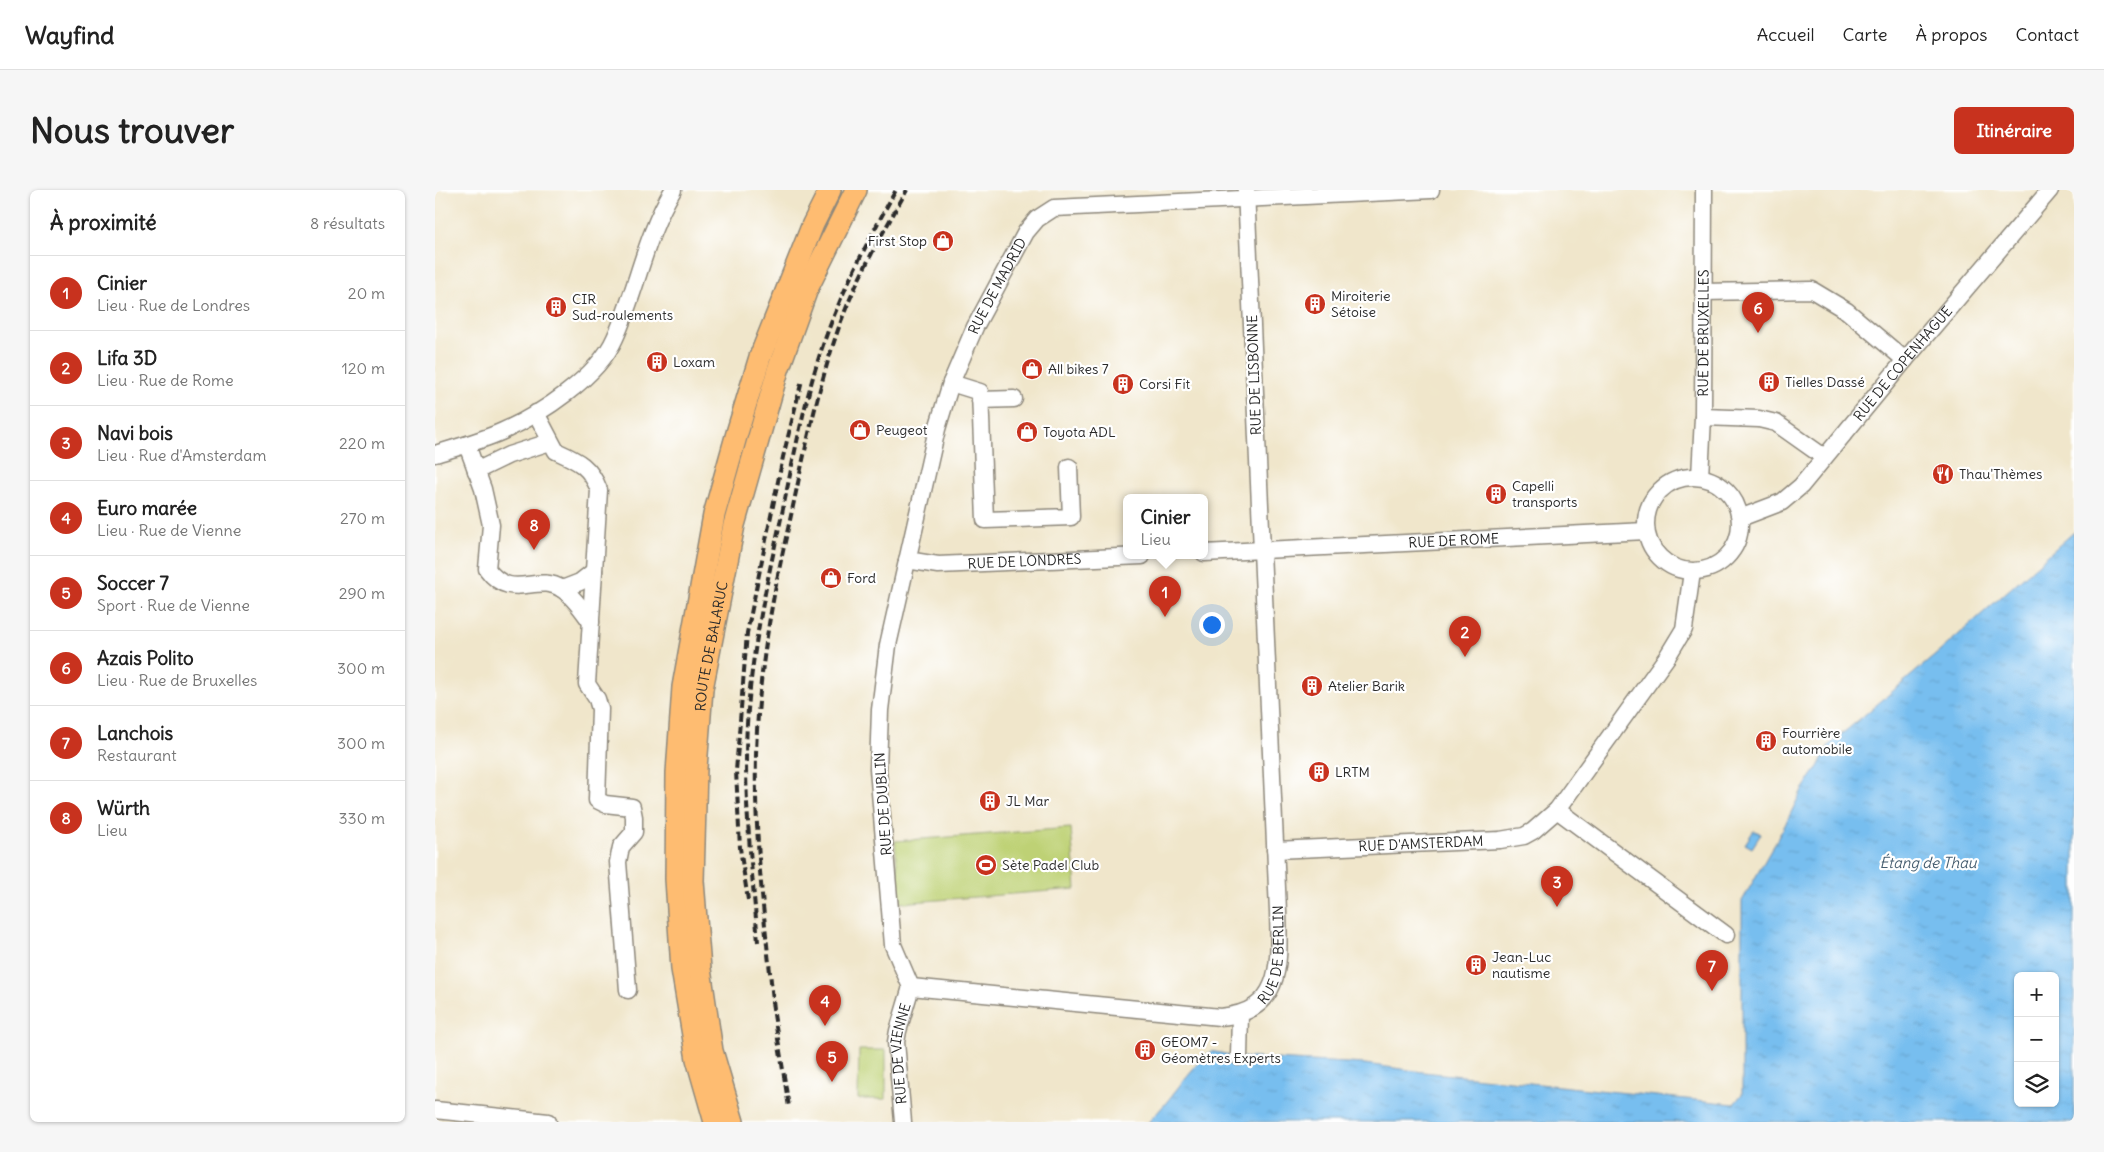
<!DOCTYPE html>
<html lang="fr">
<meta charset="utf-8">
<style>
:root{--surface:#fff;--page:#f6f6f6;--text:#222;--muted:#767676;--line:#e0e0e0;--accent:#c8321e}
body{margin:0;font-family:Delius,sans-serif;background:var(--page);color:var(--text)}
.controls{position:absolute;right:15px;bottom:15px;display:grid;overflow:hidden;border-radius:8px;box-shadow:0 1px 4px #0004}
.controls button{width:45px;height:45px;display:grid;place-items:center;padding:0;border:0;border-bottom:1px solid var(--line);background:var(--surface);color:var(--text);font:25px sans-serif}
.you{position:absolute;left:776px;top:434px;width:18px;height:18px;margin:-12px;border:4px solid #fff;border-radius:50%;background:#1a73e8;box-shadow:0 0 0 8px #1a73e833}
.badge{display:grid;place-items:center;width:32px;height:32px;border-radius:50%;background:var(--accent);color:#fff;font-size:16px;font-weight:700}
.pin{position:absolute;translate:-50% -41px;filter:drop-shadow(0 1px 2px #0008)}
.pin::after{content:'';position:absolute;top:26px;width:18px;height:15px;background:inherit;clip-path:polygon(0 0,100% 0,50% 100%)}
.popup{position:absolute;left:688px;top:304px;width:85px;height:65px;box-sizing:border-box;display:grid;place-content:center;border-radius:8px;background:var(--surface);filter:drop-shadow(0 1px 4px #0005);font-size:16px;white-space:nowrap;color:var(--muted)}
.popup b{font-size:19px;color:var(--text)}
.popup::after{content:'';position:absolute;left:50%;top:100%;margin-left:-10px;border:10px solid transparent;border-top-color:var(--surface)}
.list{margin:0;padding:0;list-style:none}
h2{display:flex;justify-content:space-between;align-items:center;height:65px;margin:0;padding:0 20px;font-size:21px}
h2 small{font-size:16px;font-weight:400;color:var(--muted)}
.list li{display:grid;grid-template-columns:32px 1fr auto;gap:15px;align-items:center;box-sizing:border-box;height:75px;padding:0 20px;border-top:1px solid var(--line)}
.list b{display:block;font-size:19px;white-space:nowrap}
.list p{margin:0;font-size:16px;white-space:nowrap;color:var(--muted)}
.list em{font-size:16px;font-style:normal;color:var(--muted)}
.icon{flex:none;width:28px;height:28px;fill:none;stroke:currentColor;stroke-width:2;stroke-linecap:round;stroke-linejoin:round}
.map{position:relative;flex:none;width:1639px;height:932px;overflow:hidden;border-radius:8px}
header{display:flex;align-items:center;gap:30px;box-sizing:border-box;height:70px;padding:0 25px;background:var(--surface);border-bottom:1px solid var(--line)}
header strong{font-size:24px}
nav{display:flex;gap:28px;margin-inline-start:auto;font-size:18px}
.intro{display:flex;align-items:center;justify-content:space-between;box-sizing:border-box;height:120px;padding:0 30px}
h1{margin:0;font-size:35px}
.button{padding:12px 22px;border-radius:8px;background:var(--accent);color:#fff;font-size:18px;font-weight:700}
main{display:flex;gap:30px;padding:0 30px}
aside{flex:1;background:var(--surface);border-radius:8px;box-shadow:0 1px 4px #0004}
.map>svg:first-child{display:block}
.green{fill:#bed175;stroke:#747e50}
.water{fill:url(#water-ripples);stroke:#51748d;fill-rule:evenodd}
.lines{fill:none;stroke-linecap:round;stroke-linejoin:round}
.minor-casing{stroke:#8e887b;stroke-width:19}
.major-casing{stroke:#8e887b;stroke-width:24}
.minor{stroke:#fff;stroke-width:16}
.major{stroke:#febc71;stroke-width:21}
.rail{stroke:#2b2b2b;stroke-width:4;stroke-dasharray:8 4;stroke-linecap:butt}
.labels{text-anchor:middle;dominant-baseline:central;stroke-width:4.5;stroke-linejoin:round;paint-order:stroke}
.poi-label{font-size:14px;fill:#2b2b2b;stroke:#fff;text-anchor:start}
.street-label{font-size:14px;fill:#2b2b2b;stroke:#fff}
.water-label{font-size:15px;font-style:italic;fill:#465e70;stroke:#fff}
</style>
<header>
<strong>Wayfind</strong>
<nav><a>Accueil</a><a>Carte</a><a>À propos</a><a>Contact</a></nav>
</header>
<div class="intro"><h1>Nous trouver</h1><a class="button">Itinéraire</a></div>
<main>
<aside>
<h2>À proximité<small>8 résultats</small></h2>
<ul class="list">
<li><span class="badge">1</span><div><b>Cinier</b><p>Lieu · Rue de Londres</p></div><em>20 m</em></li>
<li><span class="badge">2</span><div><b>Lifa 3D</b><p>Lieu · Rue de Rome</p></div><em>120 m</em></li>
<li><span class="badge">3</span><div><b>Navi bois</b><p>Lieu · Rue d'Amsterdam</p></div><em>220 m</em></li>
<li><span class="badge">4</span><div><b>Euro marée</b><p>Lieu · Rue de Vienne</p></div><em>270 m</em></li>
<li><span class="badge">5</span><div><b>Soccer 7</b><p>Sport · Rue de Vienne</p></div><em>290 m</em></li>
<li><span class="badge">6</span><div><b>Azais Polito</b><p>Lieu · Rue de Bruxelles</p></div><em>300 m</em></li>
<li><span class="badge">7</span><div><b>Lanchois</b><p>Restaurant</p></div><em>300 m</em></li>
<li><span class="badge">8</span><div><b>Würth</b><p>Lieu</p></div><em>330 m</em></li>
</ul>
</aside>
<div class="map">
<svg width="1639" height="932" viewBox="0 0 1639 932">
<defs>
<pattern id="water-ripples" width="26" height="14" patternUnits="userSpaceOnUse" patternTransform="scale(1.25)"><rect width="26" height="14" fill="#77beef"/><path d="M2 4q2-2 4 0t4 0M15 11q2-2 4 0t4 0" fill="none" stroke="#67a3cd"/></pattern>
</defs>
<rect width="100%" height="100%" fill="#fff"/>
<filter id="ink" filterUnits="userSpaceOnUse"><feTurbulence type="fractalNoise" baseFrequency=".02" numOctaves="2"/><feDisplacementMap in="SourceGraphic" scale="10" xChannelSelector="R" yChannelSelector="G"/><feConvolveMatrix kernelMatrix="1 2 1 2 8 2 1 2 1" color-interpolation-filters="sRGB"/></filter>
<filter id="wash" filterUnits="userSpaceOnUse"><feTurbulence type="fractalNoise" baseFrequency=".0096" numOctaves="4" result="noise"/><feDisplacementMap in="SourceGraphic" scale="20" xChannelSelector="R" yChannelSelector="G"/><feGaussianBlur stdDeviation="1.12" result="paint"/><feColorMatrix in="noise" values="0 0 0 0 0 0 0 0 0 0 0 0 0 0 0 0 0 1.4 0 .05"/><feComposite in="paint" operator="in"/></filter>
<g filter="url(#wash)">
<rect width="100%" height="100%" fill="#f0e6cb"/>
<g class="green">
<path d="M636,638l5,61 -176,14 -5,-62z"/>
<path d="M424,860h27v49h-28z"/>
</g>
<g class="water">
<path d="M1639,342v590h-926c25,-23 37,-49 63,-71l28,6 126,7 58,8 311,32 8,-10v-193l42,-74 18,-37 16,-23 11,-22 110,-93zM1583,786h37v127h-37z"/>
<path d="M1319,640l7,4 -9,14 -7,-4z"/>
</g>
</g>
<g filter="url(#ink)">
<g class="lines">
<g class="minor-casing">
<g id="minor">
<path d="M1268,102l109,-2 35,21 58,49"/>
<path d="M516,193l29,9 5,128 86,-3 -2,-50"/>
<path d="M545,210l34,-1"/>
<path d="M101,223l20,38c22,10 34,15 43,39l-12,194 10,15 3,10 -3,91 8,4 27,3 2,10v15l-13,15 -3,15 10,128"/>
<path d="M1268,227l56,2 17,4 48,34"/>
<path d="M32,255l16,44 8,36 -4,44c25,34 49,3 75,20 12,8 21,22 29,33"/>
<path d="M0,264c23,-7 46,-13 68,-23 38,-17 95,-54 112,-93 22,-48 30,-102 58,-148"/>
<path d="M41,281l33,-16 41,-13"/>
<circle cx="1258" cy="334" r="47"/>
<path id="s1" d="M1265,287l3,-60 1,-227"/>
<path id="s2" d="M1305,328l42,-16 19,-16 104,-126 145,-170"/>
<path id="s3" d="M769,363l442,-22"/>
<path id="s4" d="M472,370l31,5 204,-9"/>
<path d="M127,399l18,-7 14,-11"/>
<path d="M1122,620l169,125"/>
<path id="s5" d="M840,660l225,-10 24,-4 9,-5 24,-21 110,-153 17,-28 8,-57"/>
<path id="s6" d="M476,797l-18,-42 -15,-176 2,-59 8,-65 49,-216 14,-46 24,-56 51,-95 11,-13 17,-11 377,-18"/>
<path id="s7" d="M476,797l309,30c65,-5 59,-57 58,-106l-32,-721"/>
<path d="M804,867l1,-43"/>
<path d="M0,920l113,12"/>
<path id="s8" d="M468,932l-7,-80 2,-11 13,-44"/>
</g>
</g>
<g class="major-casing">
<g id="major">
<path d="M280,932l-18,-63 -15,-90 -6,-90 1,-106 6,-86 31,-172 23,-82 23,-76 53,-133 17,-34"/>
<path id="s9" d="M298,932l-21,-71 -12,-82 -7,-88 3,-113 6,-79 32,-164 44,-155 29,-81 49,-99"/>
</g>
</g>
<use href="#minor" class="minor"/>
<use href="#major" class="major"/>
<g class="rail">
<path d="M313,710l-8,-52 -4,-77 11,-138 36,-176 19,-77"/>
<path d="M323,752c-6,-72 -15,-146 -11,-218 4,-68 18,-134 33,-201 14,-66 26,-136 51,-200 18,-46 41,-90 65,-133"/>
<path d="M337,812l17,105"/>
<path d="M339,819c-9,-84 -20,-170 -18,-254 2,-80 16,-158 34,-235 14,-65 27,-130 49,-193 17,-48 43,-93 68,-137"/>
</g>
</g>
</g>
<defs>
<g id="shop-disc" transform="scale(1.125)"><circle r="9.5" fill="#c8321e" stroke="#fff"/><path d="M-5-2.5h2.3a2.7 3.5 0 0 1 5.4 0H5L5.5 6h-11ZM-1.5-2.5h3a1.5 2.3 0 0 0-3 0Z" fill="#fff"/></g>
<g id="building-disc" transform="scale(1.125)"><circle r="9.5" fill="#c8321e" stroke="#fff"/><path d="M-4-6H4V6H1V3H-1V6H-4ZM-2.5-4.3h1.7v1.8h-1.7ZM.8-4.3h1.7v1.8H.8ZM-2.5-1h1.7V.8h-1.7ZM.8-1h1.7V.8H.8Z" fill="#fff"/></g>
<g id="restaurant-disc" transform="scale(1.125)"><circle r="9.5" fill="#c8321e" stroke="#fff"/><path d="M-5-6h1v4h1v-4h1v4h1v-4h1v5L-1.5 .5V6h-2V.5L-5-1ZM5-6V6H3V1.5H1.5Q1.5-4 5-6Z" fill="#fff"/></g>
<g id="stadium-disc" transform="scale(1.125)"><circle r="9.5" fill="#c8321e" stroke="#fff"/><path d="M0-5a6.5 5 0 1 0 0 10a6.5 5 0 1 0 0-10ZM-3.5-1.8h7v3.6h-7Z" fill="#fff"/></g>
</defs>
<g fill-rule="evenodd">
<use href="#shop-disc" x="508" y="51"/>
<use href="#building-disc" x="880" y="114"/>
<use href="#building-disc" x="121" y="117"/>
<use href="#building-disc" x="222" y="172"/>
<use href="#shop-disc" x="597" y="179"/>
<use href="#building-disc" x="1334" y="192"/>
<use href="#building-disc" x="688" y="194"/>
<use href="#shop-disc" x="425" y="240"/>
<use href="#shop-disc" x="592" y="242"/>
<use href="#restaurant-disc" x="1508" y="284"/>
<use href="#building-disc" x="1061" y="304"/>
<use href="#shop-disc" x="396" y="388"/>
<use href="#building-disc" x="877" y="496"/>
<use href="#building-disc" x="1331" y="551"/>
<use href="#building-disc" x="884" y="582"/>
<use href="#building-disc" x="555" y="611"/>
<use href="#stadium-disc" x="551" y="675"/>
<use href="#building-disc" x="1041" y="775"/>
<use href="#building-disc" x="710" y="860"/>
</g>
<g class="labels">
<g class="poi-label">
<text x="492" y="51" text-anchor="end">First Stop</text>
<text x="896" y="106">Miroiterie<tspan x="896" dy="16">Sétoise</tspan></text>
<text x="137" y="109">CIR<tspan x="137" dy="16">Sud-roulements</tspan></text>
<text x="238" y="172">Loxam</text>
<text x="613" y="179">All bikes 7</text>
<text x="1350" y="192">Tielles Dassé</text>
<text x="704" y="194">Corsi Fit</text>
<text x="441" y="240">Peugeot</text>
<text x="608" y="242">Toyota ADL</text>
<text x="1524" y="284">Thau'Thèmes</text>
<text x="1077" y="296">Capelli<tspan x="1077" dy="16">transports</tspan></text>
<text x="412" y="388">Ford</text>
<text x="893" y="496">Atelier Barik</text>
<text x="1347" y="543">Fourrière<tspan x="1347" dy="16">automobile</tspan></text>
<text x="900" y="582">LRTM</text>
<text x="571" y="611">JL Mar</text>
<text x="567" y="675">Sète Padel Club</text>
<text x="1057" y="767">Jean-Luc<tspan x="1057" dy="16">nautisme</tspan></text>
<text x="726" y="852">GEOM7 -<tspan x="726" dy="16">Géomètres Experts</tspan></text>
</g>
<g class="street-label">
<text stroke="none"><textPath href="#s6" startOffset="724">RUE DE MADRID</textPath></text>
<text stroke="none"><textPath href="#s1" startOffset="144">RUE DE BRUXELLES</textPath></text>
<text stroke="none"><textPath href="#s2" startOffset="229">RUE DE COPENHAGUE</textPath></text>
<text transform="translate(819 185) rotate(-92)">RUE DE LISBONNE</text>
<text stroke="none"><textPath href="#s3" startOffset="250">RUE DE ROME</textPath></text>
<text stroke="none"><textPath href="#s4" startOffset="118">RUE DE LONDRES</textPath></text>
<text stroke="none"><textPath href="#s9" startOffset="481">ROUTE DE BALARUC</textPath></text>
<text transform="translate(448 614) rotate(-94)">RUE DE DUBLIN</text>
<text stroke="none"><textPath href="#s5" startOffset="146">RUE D'AMSTERDAM</textPath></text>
<text stroke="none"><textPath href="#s7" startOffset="405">RUE DE BERLIN</textPath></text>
<text stroke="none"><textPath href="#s8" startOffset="69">RUE DE VIENNE</textPath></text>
</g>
<g class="water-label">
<text x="1493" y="672">Étang de Thau</text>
</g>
</g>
</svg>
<div class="controls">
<button>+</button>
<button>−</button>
<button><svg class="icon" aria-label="layers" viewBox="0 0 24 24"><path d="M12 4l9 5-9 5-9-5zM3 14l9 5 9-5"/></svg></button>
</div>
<div class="you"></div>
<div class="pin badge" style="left:730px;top:427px">1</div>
<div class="popup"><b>Cinier</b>Lieu</div>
<div class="pin badge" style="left:1030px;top:467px">2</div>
<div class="pin badge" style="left:1122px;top:717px">3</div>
<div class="pin badge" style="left:390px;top:836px">4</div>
<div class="pin badge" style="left:397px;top:892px">5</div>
<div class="pin badge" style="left:1323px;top:143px">6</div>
<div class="pin badge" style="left:1277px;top:801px">7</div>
<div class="pin badge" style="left:99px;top:360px">8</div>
</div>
</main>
